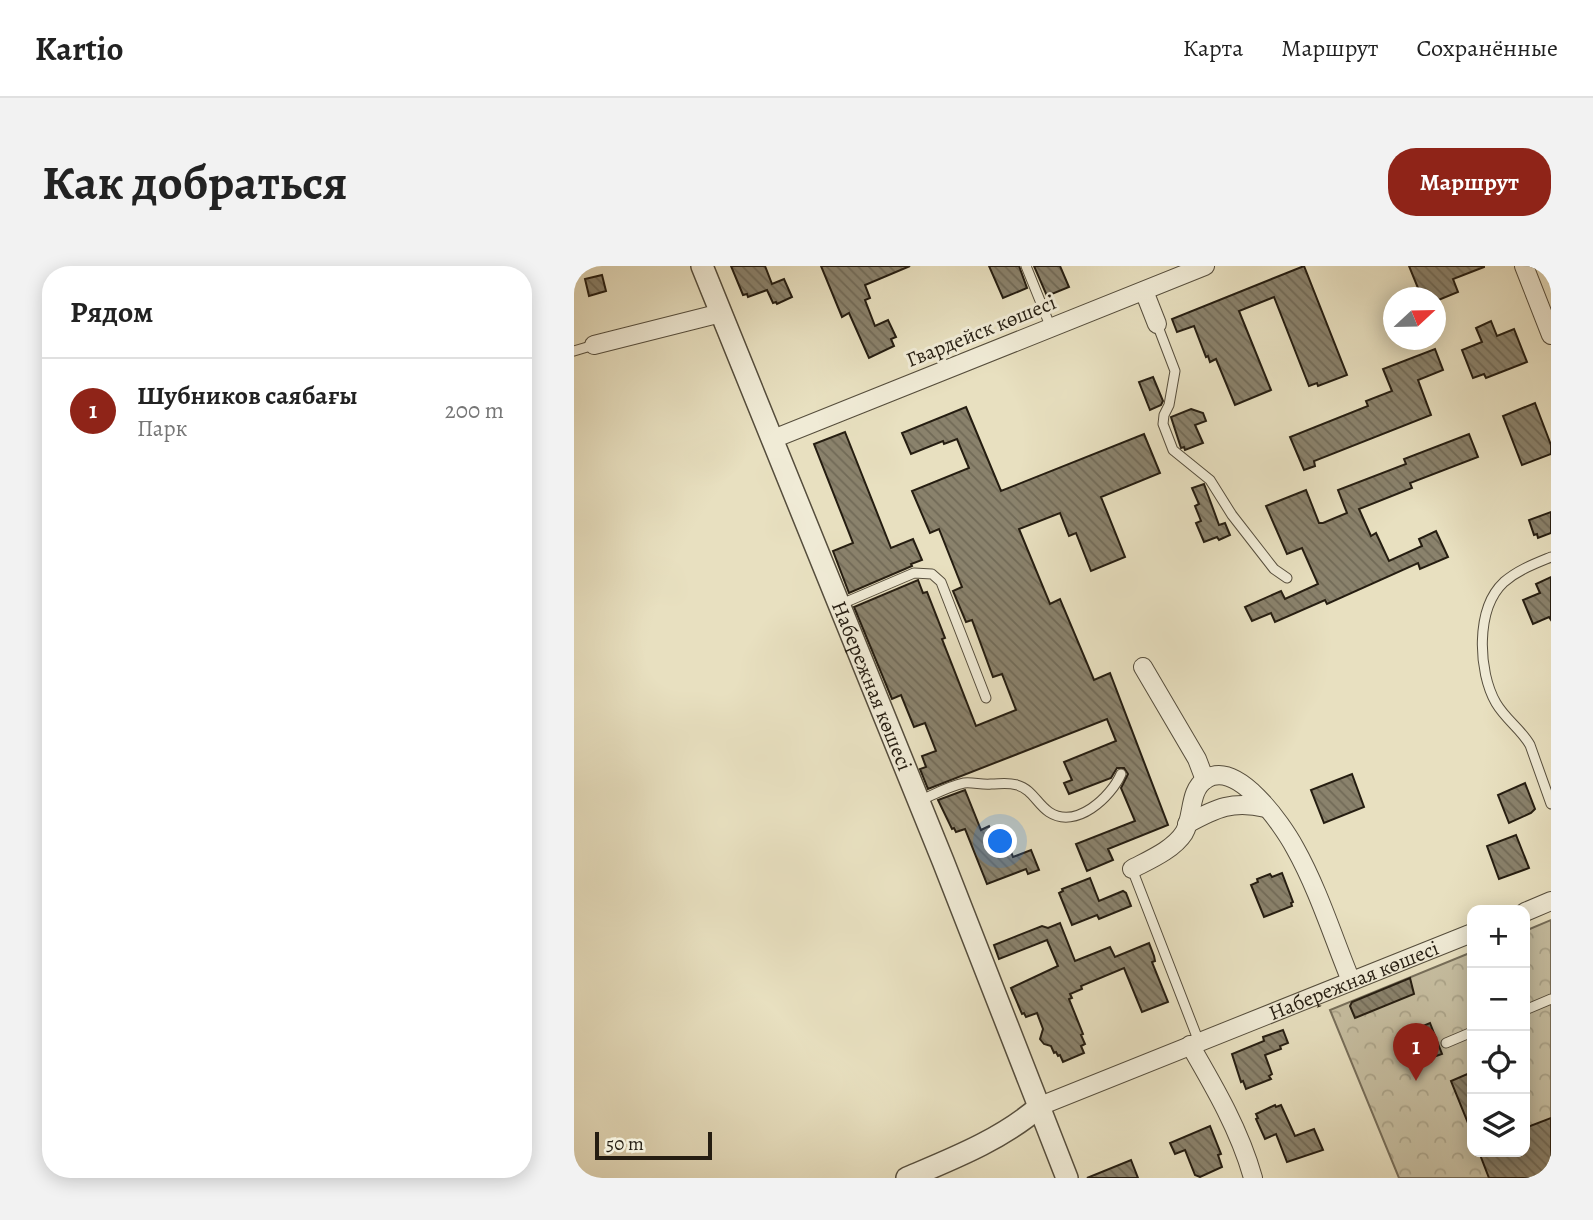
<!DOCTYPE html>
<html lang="ru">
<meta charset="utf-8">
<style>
:root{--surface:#fff;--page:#f2f2f2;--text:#222;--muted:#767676;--line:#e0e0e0;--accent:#8f2418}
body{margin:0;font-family:Alegreya,serif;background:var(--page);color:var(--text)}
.controls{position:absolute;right:21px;bottom:21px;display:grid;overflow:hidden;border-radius:14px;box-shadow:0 4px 18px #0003}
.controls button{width:63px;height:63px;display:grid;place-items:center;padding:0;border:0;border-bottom:2px solid var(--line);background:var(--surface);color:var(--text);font:35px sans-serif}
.compass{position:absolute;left:809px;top:21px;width:63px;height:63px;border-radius:50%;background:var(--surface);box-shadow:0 4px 18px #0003;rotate:68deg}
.scale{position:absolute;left:21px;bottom:18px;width:117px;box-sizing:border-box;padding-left:7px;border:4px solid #251d11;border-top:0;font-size:19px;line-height:24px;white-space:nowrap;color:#251d11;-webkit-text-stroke:5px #f0ebd6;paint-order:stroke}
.you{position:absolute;left:427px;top:576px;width:24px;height:24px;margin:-18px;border:5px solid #fff;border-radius:50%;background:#1a73e8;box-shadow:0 0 0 10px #1a73e833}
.badge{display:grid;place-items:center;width:46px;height:46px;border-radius:50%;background:var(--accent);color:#fff;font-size:23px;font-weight:700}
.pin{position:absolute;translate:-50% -58px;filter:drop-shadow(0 2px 4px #0008)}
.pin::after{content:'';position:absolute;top:37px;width:24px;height:21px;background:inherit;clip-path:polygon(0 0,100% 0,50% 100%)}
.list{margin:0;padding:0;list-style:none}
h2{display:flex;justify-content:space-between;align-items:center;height:91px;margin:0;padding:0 28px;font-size:30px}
h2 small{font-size:23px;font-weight:400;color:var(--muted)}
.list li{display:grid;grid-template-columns:46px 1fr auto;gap:21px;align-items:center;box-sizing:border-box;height:105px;padding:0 28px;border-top:2px solid var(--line)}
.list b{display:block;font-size:26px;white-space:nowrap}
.list p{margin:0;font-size:23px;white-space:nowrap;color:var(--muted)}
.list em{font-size:23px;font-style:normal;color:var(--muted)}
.icon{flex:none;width:38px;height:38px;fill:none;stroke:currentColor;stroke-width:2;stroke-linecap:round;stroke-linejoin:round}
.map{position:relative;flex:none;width:977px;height:912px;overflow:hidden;border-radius:28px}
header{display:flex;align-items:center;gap:42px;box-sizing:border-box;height:98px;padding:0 35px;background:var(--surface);border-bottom:2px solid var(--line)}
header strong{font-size:33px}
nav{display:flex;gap:38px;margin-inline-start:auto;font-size:24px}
.intro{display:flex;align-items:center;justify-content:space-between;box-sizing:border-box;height:168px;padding:0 42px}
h1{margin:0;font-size:49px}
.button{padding:18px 32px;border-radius:28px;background:var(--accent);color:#fff;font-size:24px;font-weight:700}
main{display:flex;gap:42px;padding:0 42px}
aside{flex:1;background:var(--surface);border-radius:28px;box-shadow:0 4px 18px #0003}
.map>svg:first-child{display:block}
.forest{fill:url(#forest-crowns);stroke:#766e5a;stroke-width:2}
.building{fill:url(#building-back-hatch);stroke:#251d11;stroke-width:2}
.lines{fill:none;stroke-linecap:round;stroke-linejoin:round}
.service-casing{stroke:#564e3d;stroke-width:11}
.minor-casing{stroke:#564e3d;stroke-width:20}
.tertiary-casing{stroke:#564e3d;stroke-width:24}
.service{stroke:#f0ebd6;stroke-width:9}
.minor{stroke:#f0ebd6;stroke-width:18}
.tertiary{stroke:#f0ebd6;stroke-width:21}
.labels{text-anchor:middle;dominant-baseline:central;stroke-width:6;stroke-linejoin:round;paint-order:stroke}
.street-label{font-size:21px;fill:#251d11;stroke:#f0ebd6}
</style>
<header>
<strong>Kartio</strong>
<nav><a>Карта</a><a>Маршрут</a><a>Сохранённые</a></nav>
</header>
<div class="intro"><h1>Как добраться</h1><a class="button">Маршрут</a></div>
<main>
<aside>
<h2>Рядом<small></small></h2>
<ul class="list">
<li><span class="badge">1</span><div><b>Шубников саябағы</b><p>Парк</p></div><em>200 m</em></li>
</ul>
</aside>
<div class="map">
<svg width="977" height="912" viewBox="0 0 977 912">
<defs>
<pattern id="forest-crowns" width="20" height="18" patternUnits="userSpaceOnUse" patternTransform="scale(1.75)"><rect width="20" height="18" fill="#c7bfa2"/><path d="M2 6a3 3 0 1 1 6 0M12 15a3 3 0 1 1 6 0" fill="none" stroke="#aba48a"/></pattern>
<pattern id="building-back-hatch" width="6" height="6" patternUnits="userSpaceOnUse" patternTransform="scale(1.75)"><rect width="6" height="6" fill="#8a826c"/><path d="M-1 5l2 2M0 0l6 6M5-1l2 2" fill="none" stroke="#716a57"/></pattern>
</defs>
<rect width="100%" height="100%" fill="#e8e0c0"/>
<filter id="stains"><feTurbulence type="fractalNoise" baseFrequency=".00286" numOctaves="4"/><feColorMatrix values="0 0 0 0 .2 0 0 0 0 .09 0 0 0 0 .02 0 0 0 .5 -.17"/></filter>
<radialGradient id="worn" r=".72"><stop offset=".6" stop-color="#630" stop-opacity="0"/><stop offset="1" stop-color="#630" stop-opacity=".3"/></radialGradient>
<path class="forest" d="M977,654v258h-152l-69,-168 142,-58v200h53v-221z"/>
<g class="building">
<path d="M157,0h34l7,18 12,-5 8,18 -15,7 -1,-2 -3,1 -6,-13 -19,7 -1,-3 -4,1z"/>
<path d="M247,0h89l-45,19 5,13 -5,2 10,26 13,-6 8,17 -5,2 3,7 -25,12 -20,-45 -7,4z"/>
<path d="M415,0h30l8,22 -24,10z"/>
<path d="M460,0h26l9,21 -22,9z"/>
<path d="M730,0l43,109 -29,11 -1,-3 -8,3 -35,-89 -35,14 32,79 -36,15 -19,-46 -6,3 -2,-6 -2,1 -12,-31 -17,6 -5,-13z"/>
<path d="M835,0h75v1l-31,12 5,13 -22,9v-3h-14z"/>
<path d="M28,9l4,16 -17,5 -4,-17z"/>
<path d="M917,55l6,15 17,-7 13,33 -41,16 -2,-4 -11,4 -11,-28 20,-8 -6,-14z"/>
<path d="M861,83l8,21 -25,10 13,35 -117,46 1,5 -11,4 -14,-33 78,-31 -2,-5 26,-10 -9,-22z"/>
<path d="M579,111l10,24 -2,4 -11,5 -11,-28z"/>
<path d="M961,137l16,42v9l-29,11 -19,-49z"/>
<path d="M392,141l35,84 143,-57 16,39 -59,24 24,60 -34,14 -15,-38 -7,3 -9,-23 -41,16 31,75 10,-5 34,81 16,-7 58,152 -60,24 5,11 -26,11 -11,-27 59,-23 -14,-33 7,-14 -4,-6h-7l-6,10 -42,16 -5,-11 8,-3 -8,-18 52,-21 -9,-22 -179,70 -8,-20 6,-2 -4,-11 14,-5 -11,-28 -11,4 -13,-32 -9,4 -38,-92 64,-27 5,13 4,-1 18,46 -3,1 34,87 40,-16 -14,-36 -9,3 -21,-57 -6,2 -13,-31 9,-4 -23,-58 -9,4 -18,-42 57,-23 -12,-29 -13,5 -1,-3 -32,13 -9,-21z"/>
<path d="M617,143l12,4 3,8 -11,4 8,18 -18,7 -1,-3 -3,1 -10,-31z"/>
<path d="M271,166l46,116 22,-9 9,21 -11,4 1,2 -63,27 -16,-42 20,-8 -39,-99z"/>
<path d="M895,168l9,23 -68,26 2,5 -53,21 12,27 5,-3 13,28 33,-15 -3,-7 17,-8 12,26 -28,12 -2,-6 -91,41 -2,-4 -50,22 -4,-9 -19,8 -7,-14 36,-16 4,8 33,-15 -16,-36 -15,6 -21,-48 40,-16 13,33h4l24,-10 -9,-23 68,-26 -2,-5z"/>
<path d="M630,218l15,41 6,-2 5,12 -11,5 -2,-3 -13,5 -8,-19 5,-2 -6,-15 4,-2 -7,-16z"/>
<path d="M977,246v21l-13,5 -1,-4 -3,1 -5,-15z"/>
<path d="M977,311v43l-2,-3 -16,7 -10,-24 17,-7 -4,-9z"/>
<path d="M778,508l12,33 -40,16 -13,-33z"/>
<path d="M951,517l10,26 -4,4 -22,10 -11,-28z"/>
<path d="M391,524l16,40 8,-4 6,13 10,-4 8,22 18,-7 8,20 -11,4 -2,-5 -39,15 -22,-55 -9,3 -2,-4 -2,1 -14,-29z"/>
<path d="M942,569l13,33 -30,11 -12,-33z"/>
<path d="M708,607l11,29 -2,1 1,3 -28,11 -13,-32 7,-3 -1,-3 13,-5 2,3z"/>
<path d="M516,612l9,23 24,-10 3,2 5,13 -32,13 -2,-4 -25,10 -13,-32 4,-2 -1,-2z"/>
<path d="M486,657l15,38 35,-14 5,10 34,-14 5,13 1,5 -3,1 16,40 -26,10 -18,-44 -43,18 1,3 -12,5 2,4 -3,1 14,35 -2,1 4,9 -4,2 3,7 -21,9 -3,-7 -2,1 -2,-4 -2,1 -3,-7 -7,-2 -4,-5 3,-10 -6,-16 -11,4 -2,-4 -2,1 -11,-26 47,-22 -11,-26 -48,19 -5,-14 48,-19 6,2z"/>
<path d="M836,712l4,16 -59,24 -5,-12 2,-4z"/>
<path d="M856,757l12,31 -14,5 -11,-27h2l-1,-4z"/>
<path d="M709,764l5,13 -8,3 1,3 -16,6 7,19 -3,2 2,3 -25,10 -3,-8 -2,1 -9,-28 32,-13 -1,-4z"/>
<path d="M898,806v61l-21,-52z"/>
<path d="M701,839l1,2 5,-2 14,31 19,-7 9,21 -36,12 -11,-28 -11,5 -9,-20 2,-1 -2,-4z"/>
<path d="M977,852v60h-62l-10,-26h46v-24z"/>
<path d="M636,860l11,28 -3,1 4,12 -22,10 -5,-2 -10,-25 -10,4 -5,-11z"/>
<path d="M557,894l7,18h-51z"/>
</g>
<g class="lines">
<g class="service-casing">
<g id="service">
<path d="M452,0l25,62"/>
<path d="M583,58l18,47 -6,34 -5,10 -1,9 10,26 37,30 22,35 42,54 13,9"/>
<path d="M0,85l20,-6"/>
<path d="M977,291c-17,7 -33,13 -47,25 -29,27 -26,90 -8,121 10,17 25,26 34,42l21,59"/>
<path d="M265,339l75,-32 18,1 9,8 45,116"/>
<path d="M345,535c14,-6 30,-15 45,-18 9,-1 18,2 27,1 9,0 16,-2 26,1 15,4 20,19 32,27 27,18 62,-15 72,-38"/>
<path d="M558,603l67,173"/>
<path d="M951,744l26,-11"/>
<path d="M872,777l26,-11"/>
</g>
</g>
<g class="minor-casing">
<g id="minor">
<path d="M950,0l27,69"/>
<path d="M570,25l13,33"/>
<path d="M20,79l127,-32"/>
<path d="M199,173l432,-173"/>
<path d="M569,401l54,92 8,21"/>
<path d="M613,558c29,-16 46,-24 79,-16"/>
<path d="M558,603c17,-9 41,-19 52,-36 10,-17 4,-42 22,-54 31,-20 76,45 89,69 23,41 38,89 56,133"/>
<path d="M951,646l26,-11"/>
<path d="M616,779c25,43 50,86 63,133"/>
<path id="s1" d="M466,840l432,-173"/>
</g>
</g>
<g class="tertiary-casing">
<g id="tertiary">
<path id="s2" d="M128,0l241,595 124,317"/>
<path d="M333,912c45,-19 96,-39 133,-72"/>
</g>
</g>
<use href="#service" class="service"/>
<use href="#minor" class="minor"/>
<use href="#tertiary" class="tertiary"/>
</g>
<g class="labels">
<g class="street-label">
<text transform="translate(407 65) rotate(-22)">Гвардейск көшесі</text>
<text stroke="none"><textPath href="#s2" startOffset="453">Набережная көшесі</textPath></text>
<text stroke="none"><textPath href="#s1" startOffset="338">Набережная көшесі</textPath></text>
</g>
</g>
<rect width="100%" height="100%" filter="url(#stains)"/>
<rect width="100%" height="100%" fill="url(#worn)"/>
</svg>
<div class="controls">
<button>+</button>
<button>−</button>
<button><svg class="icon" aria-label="locate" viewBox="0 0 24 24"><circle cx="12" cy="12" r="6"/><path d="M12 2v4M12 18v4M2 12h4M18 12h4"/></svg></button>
<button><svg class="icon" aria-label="layers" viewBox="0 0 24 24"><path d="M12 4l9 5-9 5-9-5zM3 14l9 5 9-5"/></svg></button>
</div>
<svg class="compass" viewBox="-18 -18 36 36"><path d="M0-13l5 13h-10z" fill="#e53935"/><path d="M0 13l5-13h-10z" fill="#767676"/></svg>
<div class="scale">50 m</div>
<div class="you"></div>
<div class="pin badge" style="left:842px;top:815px">1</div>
</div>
</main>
